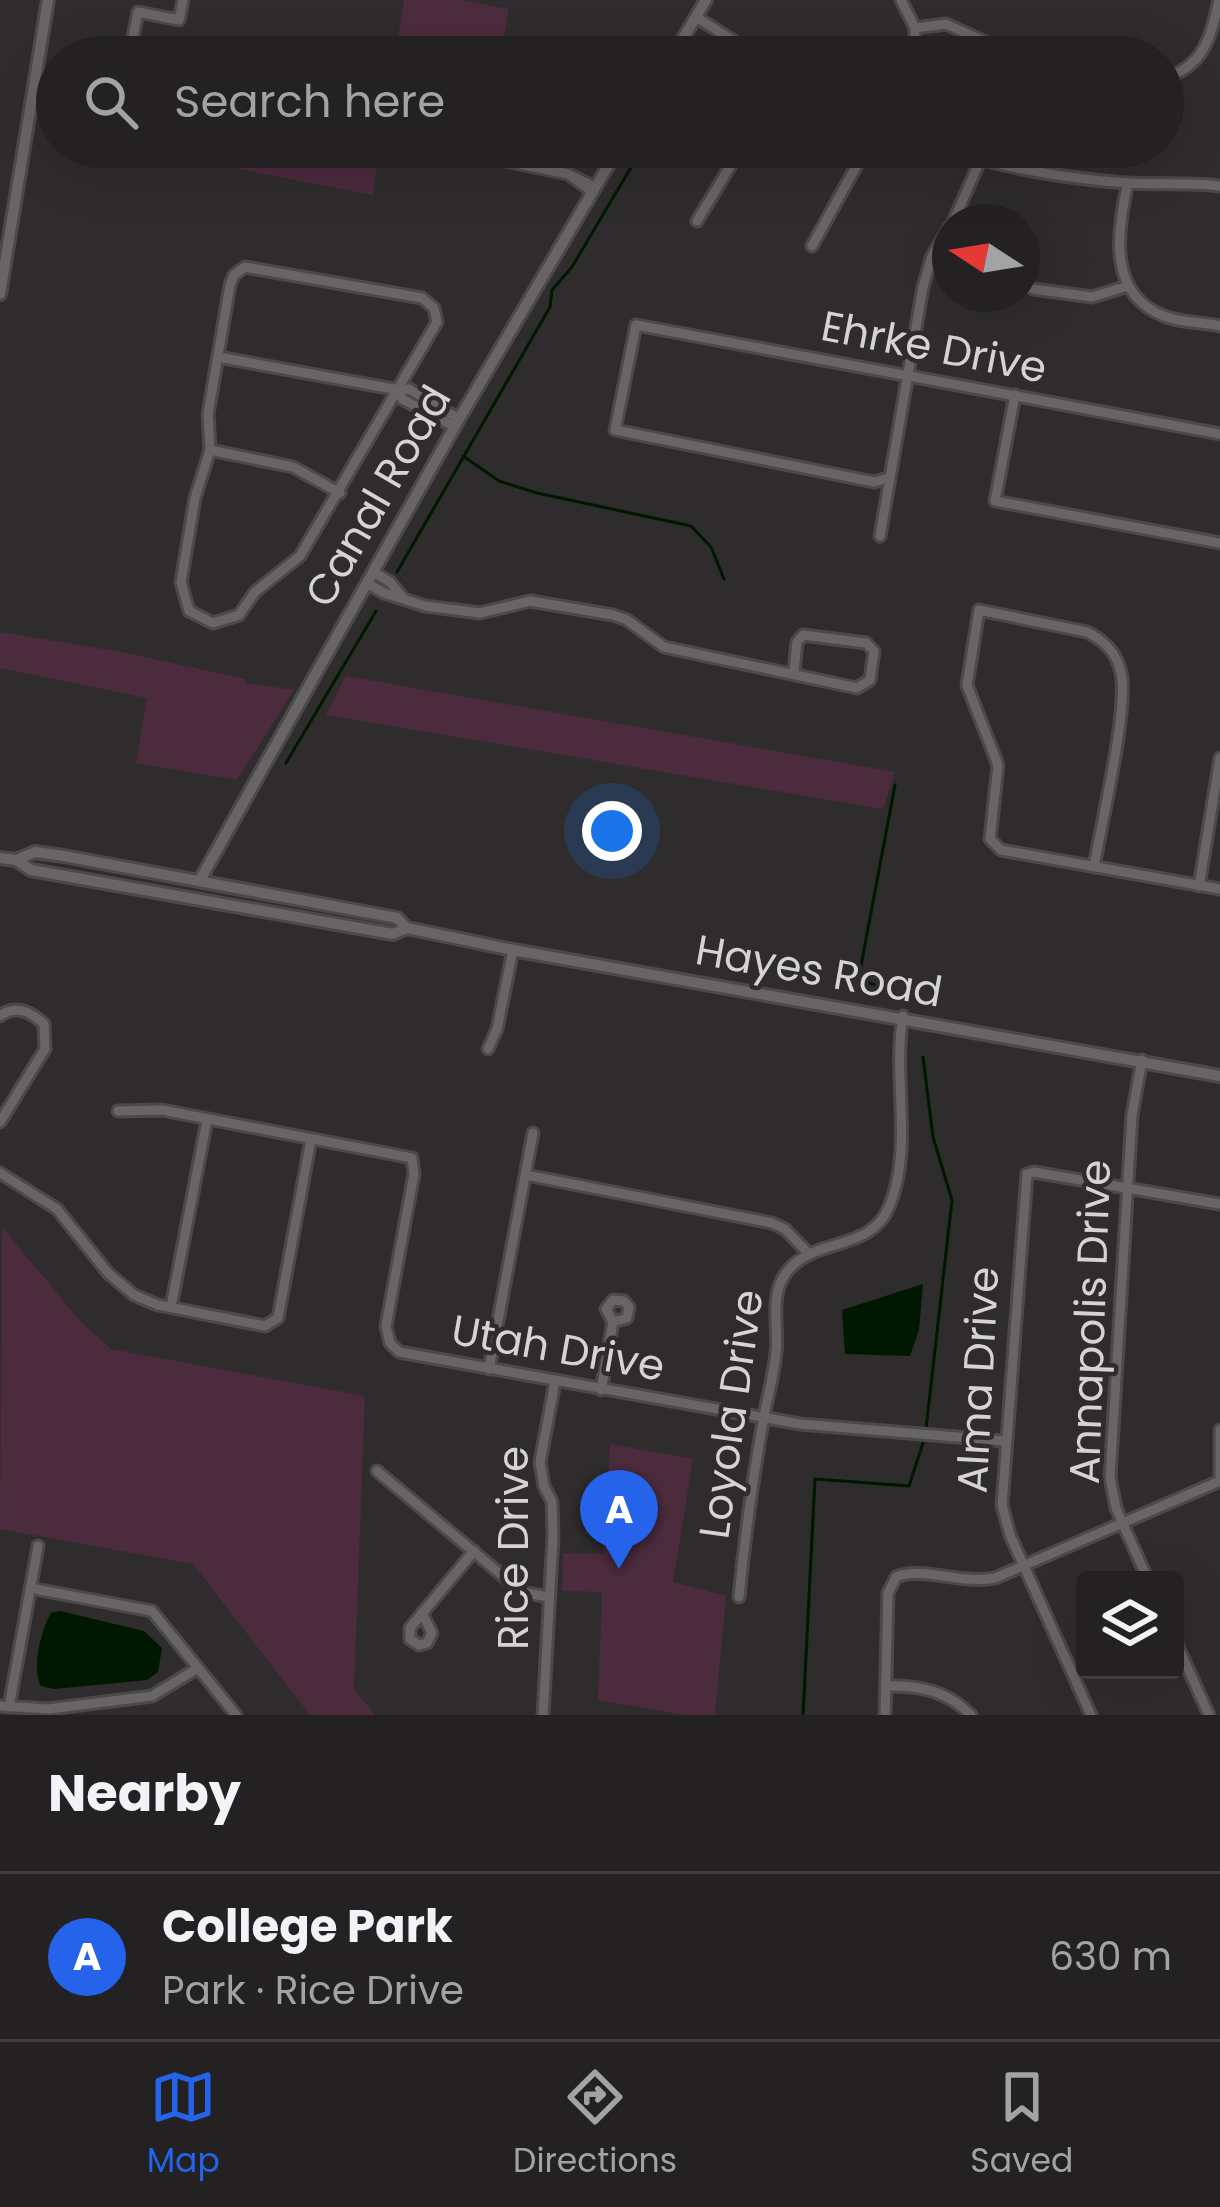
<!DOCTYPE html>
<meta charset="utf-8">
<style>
:root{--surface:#232122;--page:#2f2e2f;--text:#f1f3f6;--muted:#a3a3a5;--line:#403e40;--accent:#2563eb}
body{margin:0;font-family:Poppins,sans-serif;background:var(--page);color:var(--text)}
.controls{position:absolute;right:36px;bottom:36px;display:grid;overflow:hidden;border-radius:12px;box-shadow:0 12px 48px #0002}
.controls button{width:108px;height:108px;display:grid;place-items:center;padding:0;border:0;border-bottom:3px solid var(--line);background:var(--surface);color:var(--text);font:60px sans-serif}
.compass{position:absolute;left:932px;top:204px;width:108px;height:108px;border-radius:50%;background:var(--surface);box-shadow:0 12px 48px #0002;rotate:282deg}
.you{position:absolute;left:612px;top:831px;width:42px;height:42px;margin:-30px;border:9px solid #fff;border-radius:50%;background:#1a73e8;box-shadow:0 0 0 18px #1a73e833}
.badge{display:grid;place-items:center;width:78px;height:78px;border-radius:50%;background:var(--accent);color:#fff;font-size:39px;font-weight:700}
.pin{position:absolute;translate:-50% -99px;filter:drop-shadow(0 3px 6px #0008)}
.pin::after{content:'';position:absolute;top:63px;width:42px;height:36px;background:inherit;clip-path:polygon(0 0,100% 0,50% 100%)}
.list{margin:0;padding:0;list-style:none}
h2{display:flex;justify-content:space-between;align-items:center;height:156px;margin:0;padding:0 48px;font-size:51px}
h2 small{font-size:39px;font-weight:400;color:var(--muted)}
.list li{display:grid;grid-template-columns:78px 1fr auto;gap:36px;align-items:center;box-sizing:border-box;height:168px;padding:0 48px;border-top:3px solid var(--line)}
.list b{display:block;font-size:45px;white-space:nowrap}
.list p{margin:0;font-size:39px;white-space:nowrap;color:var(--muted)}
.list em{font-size:39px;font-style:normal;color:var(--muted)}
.icon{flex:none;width:66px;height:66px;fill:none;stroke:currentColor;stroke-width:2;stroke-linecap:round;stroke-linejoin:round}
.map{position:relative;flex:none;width:1220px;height:1715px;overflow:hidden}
.search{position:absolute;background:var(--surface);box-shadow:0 12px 48px #0002;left:36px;right:36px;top:36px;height:132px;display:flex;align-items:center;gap:30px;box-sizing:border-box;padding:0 42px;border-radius:66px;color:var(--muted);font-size:45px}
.sheet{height:324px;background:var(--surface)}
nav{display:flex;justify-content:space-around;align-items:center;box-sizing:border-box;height:168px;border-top:3px solid var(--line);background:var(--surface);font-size:33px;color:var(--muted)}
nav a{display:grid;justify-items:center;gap:6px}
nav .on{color:var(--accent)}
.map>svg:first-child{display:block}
.green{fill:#4c2b3d}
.water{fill:#001800}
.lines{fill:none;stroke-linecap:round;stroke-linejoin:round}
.stream{stroke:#001800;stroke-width:3}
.minor-casing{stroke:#4c494a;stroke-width:15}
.tertiary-casing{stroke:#4c494a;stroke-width:16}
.minor{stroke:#686567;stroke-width:9}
.tertiary{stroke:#686567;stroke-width:10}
.labels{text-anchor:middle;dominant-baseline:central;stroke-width:9;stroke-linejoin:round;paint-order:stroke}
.street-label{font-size:42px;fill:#d5d3d4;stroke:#2f2c2d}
</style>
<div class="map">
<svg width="1220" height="1715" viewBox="0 0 1220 1715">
<rect width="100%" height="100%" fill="#2f2c2d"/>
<g class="green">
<path d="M404,0h57l48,9 -9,48h-105z"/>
<path d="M125,147h185l68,12 -5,36z"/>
<path d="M0,632l122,20 123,27v4l49,7 -57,90 -101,-17 11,-65 -147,-30z"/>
<path d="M346,676l549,96 -12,37 -557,-94z"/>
<path d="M2,1227l80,96 29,26 254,47 -11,293 21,26h-65l-117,-151 -193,-35z"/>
<path d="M610,1444l83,15 -20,123 53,14 -11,119h-30l-87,-15 4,-108 -40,-1 1,-38 40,1z"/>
</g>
<g class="water">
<path d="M923,1284l-4,46 -9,26 -65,-2 -3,-44z"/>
<path d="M60,1611l84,20 18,17 -4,24 -11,8 -93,9 -13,-3c-10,-17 0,-56 10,-73z"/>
</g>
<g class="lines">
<g class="stream">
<path d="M463,456l36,25 38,12 154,33 20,21 13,32"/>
<path d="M397,572l153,-265 2,-17 20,-23 71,-120"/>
<path d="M286,763l90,-152"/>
<path d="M894,990l-32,-9 -2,-10 35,-186"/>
<path d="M923,1057l10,80 19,63 -26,229"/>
<path d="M803,1715l12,-236 94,7 14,-43"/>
</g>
<g class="minor-casing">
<g id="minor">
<path d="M901,0l14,28 -1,29"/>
<path d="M696,17l63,40"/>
<path d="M915,28l31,-4 53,24 40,9"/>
<path d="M78,57l2,-9 47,9"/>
<path d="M129,57l9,-45 41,8 4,-20"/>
<path d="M1163,78c41,-10 48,-42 56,-78"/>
<path d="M438,147l130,27"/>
<path d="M941,147c59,21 122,31 185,36 31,2 63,-1 94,3"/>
<path d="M533,165l4,-18"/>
<path d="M1128,183c-11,47 -21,111 36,133 17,7 38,6 56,10"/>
<path d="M593,192l-25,-18 27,13"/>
<path d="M697,221l45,-74"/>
<path d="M953,222l27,-61"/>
<path d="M812,246l55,-99"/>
<path d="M245,267l177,31 12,10 3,14 -137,234 -45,36 -16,23 -26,8 -24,-12 -8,-29 14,-84 15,-48 -2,-36 22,-129 4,-10z"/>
<path d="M1033,289l59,8 36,-11"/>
<path d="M218,357l181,33"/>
<path d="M1015,395l-20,106 225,42"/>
<path d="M455,427l-53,-28 -3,-9 10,-1 50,30"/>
<path d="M210,450l83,17 47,26"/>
<path d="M889,478l-15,4 -259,-52 21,-105 584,109"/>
<path d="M880,536l43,-249 9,-31 18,-30"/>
<path d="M373,572l17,10 14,17"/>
<path d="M367,583l17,10 41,13 55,7 50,-12 83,14 14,5 37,27 193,41 13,-8 4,-29 -8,-8 -63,-8 -6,7 -3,29"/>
<path d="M1094,867c7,-42 35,-159 27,-194 -4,-20 -16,-32 -34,-41l-108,-22 -12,75 31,80 -8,74 11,11 219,39"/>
<path d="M1199,886l21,-128"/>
<path d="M0,1016c16,-12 31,-4 44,8l1,25 -45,73"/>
<path d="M488,1049l9,-20 16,-79"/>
<path d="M1142,1060l-10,55 -22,362 6,31 32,72"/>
<path d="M118,1111l44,-1 250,48 2,16 -28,152 4,17 9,9 401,72 205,17"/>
<path d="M0,1173l57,36 51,64 26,22 24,10 107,21 13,-8 33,-179"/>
<path d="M526,1175l246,48 13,6 22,23"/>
<path d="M171,1307l36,-187"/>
<path d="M489,1369l44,-236"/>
<path d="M601,1390l12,-68 -7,-13 7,-9 11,1 5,6 -2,11 -14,4"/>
<path d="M1220,1430v51"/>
<path d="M377,1471l145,121 26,5"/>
<path d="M30,1588l122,23 84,104"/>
<path d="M739,1597c6,-61 14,-121 25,-181 4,-21 10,-42 12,-63 3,-27 -7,-57 10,-80 27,-37 84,-20 103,-66 25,-60 3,-129 14,-191"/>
<path d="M422,1613l10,20 -5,10 -8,2 -9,-6v-11l64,-77"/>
<path d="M1175,1640l34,75"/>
<path d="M886,1686c34,-1 61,5 85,29"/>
<path d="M0,1706l49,3 103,-13 46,-28"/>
<path d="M9,1707l29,-161"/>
<path d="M543,1715l10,-179 -1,-34 -8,-16 -4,-24 15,-80"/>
<path d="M885,1715l3,-122 8,-16c26,-11 67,8 99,1l225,-97"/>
<path d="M1091,1715l-81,-180 -8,-30 25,-331 7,-2 186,32"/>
</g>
</g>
<g class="tertiary-casing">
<g id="tertiary">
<path d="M672,57l34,-57"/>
<path d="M0,294l48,-294"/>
<path d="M0,858l16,2 15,10 362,64 14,-6"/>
<path d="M16,860l19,-8 29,4 333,62 10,10 106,22 707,126"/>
<path d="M200,880l259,-461 160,-272"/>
</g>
</g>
<use href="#minor" class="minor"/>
<use href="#tertiary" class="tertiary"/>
</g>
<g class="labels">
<g class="street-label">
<text transform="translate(934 347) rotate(11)">Ehrke Drive</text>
<text transform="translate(378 496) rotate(-60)">Canal Road</text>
<text transform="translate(819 971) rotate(10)">Hayes Road</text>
<text transform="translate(1090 1322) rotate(-88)">Annapolis Drive</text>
<text transform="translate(558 1348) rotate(10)">Utah Drive</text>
<text transform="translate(978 1380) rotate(-87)">Alma Drive</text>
<text transform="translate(731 1414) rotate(-82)">Loyola Drive</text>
<text transform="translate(513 1548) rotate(-90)">Rice Drive</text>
</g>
</g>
</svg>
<div class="controls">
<button><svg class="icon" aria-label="layers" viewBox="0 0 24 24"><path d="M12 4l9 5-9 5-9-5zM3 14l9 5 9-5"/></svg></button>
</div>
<svg class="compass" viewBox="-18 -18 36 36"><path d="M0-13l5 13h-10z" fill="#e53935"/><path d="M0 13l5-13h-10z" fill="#a3a3a5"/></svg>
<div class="you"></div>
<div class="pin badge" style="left:619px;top:1569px">A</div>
<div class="search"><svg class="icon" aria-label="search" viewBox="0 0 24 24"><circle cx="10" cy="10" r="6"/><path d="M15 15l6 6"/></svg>Search here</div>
</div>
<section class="sheet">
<h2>Nearby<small></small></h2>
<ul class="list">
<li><span class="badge">A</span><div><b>College Park</b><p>Park · Rice Drive</p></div><em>630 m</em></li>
</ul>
</section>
<nav>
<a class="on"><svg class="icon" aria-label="map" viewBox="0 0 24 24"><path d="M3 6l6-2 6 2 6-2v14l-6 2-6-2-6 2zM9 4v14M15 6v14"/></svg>Map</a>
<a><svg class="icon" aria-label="directions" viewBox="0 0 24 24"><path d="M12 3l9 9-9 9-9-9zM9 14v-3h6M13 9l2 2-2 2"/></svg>Directions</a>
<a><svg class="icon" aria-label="saved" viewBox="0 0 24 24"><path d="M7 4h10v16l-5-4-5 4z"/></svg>Saved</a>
</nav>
